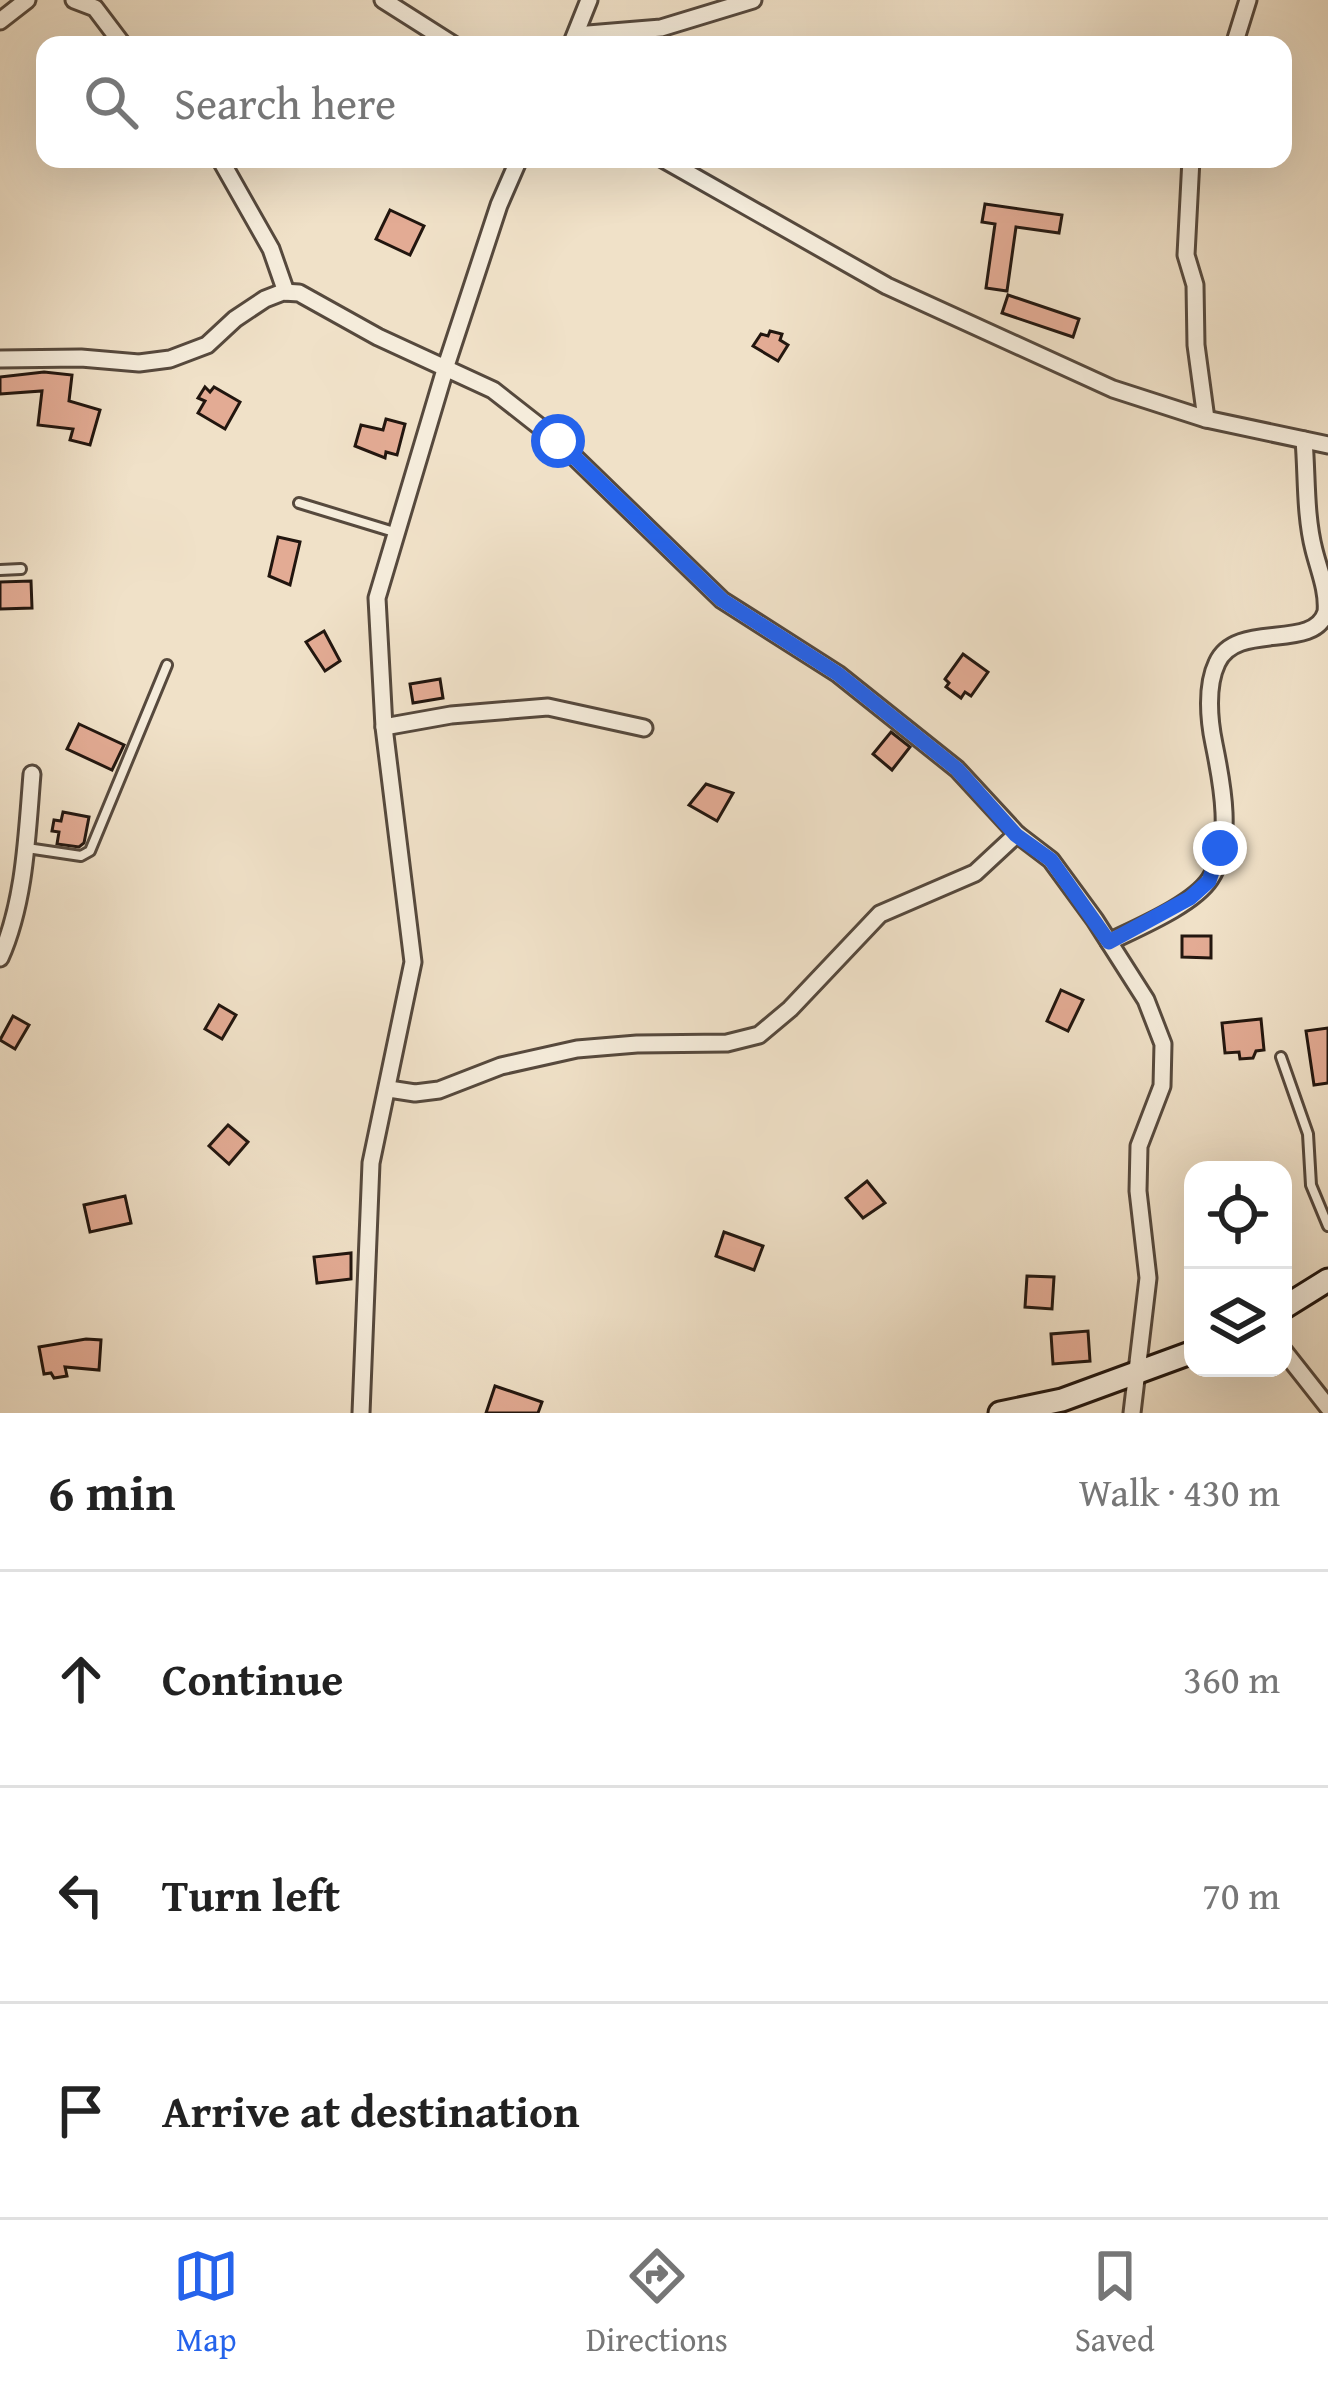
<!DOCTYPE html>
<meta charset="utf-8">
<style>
:root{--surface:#fff;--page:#f2f2f2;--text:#222;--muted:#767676;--line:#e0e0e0;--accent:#2563eb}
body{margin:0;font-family:"Gentium Book Plus",serif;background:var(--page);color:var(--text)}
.controls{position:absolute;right:36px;bottom:36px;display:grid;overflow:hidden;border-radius:24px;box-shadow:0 12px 48px #0002}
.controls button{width:108px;height:108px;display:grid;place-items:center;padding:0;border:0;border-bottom:3px solid var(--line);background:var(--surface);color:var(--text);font:60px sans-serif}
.stop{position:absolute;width:36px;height:36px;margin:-27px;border:9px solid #2563eb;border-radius:50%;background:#fff}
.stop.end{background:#2563eb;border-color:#fff;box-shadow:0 3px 12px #0008}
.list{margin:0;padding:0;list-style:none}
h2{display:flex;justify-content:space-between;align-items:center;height:156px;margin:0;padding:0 48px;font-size:51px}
h2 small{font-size:39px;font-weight:400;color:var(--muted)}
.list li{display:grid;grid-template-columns:78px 1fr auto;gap:36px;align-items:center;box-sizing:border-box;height:216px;padding:0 48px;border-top:3px solid var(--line)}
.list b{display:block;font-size:45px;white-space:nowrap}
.list em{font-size:39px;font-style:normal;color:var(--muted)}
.icon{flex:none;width:66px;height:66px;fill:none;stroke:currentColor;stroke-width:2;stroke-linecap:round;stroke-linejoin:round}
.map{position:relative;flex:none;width:1328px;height:1413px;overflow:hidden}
.search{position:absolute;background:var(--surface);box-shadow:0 12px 48px #0002;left:36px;right:36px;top:36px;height:132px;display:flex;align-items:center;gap:30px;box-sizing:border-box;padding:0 42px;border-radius:24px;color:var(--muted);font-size:45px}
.sheet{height:804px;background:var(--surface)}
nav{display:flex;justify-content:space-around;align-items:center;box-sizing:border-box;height:168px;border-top:3px solid var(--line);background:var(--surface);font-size:33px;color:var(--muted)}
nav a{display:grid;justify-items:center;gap:6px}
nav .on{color:var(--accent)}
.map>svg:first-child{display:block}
.building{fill:#e3ab94;stroke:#22160f;stroke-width:3}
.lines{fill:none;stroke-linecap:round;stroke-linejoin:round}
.lane-casing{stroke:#56493d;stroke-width:14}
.street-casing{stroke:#56493d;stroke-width:21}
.secondary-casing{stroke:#22160f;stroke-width:27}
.lane{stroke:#f5ecdb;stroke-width:8}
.street{stroke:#f5ecdb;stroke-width:15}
.secondary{stroke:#f5ecdb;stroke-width:21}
.route{stroke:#2563eb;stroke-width:15}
</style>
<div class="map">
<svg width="1328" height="1413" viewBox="0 0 1328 1413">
<rect width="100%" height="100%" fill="#f0e1c8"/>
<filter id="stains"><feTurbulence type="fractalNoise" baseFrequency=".00167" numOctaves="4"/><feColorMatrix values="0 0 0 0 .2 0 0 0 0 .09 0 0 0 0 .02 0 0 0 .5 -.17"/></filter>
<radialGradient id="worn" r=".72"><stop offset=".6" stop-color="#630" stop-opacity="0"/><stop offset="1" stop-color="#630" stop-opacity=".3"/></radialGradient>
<g class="building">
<path d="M985,204l77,11 -3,18 -43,-6 -9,64 -21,-3 9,-64 -13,-2z"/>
<path d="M390,210l34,16 -14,29 -34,-16z"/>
<path d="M1008,295l71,24 -6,18 -71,-24z"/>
<path d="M770,331l12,3 -2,6 8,5 -10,16 -25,-15 8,-12 7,2z"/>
<path d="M44,372l28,3 -3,26 31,9 -10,35 -20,-5 3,-11 -35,-4 4,-34 -42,3v-17z"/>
<path d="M205,387l5,5 4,-5 26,15 -15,27 -27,-16 7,-12 -7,-3z"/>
<path d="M386,419l19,5 -8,31 -11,-3 -1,6 -30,-12 6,-21 22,5z"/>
<path d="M278,537l22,5 -10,43 -21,-9z"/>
<path d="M31,581l1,27 -32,1v-27z"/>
<path d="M324,631l16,30 -15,10 -19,-29z"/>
<path d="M963,654l25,18 -17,24 -6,-4 -4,6 -15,-11 3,-4 -4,-4z"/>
<path d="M440,679l3,19 -30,5 -3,-19z"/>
<path d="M79,724l45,21 -12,25 -45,-21z"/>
<path d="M891,732l19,15 -18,23 -19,-16z"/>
<path d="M706,784l27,9 -16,28 -28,-16z"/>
<path d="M63,812l26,5 -5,26 -5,4 -22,-3 2,-12 -7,-1 2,-11 7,1z"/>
<path d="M1182,936h29v22l-29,-1z"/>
<path d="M1061,990l22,10 -15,31 -21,-10z"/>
<path d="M219,1005l17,10 -14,24 -17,-10z"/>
<path d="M13,1016l16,9 -14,24 -15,-9z"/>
<path d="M1261,1019l3,31 -8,1 -3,7 -13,1 -1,-7 -14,1 -3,-30z"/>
<path d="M1328,1028v55l-14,2 -8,-54z"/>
<path d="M228,1125l20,17 -19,22 -20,-18z"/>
<path d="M867,1181l18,22 -22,15 -17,-20z"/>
<path d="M125,1196l6,27 -41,9 -6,-27z"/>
<path d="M724,1232l39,14 -9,24 -38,-14z"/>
<path d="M351,1253v26l-34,4 -3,-26z"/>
<path d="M1027,1276l27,1 -2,32 -27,-2z"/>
<path d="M1088,1331l2,30 -37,3 -2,-30z"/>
<path d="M86,1339l15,1 -2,30 -34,-3 2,9 -13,2 -3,-5 -7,1 -5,-27z"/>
<path d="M495,1386l47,16 -4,11h-52z"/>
</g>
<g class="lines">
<g class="lane-casing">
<g id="lane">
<path d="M299,503l95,29"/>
<path d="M0,570l21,-1"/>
<path d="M27,848l54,8 9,-5 77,-186"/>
<path d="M1281,1057l27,77 3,51 17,41"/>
</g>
</g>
<g class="street-casing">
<g id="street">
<path d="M74,0l21,8 28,37"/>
<path d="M383,0l71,45"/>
<path d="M0,21l27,-21"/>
<path d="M576,35l85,-7 92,-28"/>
<path d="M571,45l18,-45"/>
<path d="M1234,45l14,-45"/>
<path d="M220,159l51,90 15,43"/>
<path d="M663,159l224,127 226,103 93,30 122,26"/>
<path d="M1191,159l-5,96 9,30 1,60 10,74"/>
<path d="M0,359l81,-1 58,5 31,-4 37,-14 28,-26 30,-20 18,-7 16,1 79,44 115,53 65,51 164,159 116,74 119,95 60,65 34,26 44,60 51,80 17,44 -1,42 -23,60 -1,45 10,87 -16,135"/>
<path d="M384,727l67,-12 97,-8 96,21"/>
<path d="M1109,942c28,-14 84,-37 101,-63 24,-36 12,-96 4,-135 -5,-24 -8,-58 3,-81 19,-43 97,-11 109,-51 2,-21 -7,-42 -12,-62 -9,-35 -7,-74 -10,-110"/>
<path d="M0,958c25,-56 27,-123 32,-184"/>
<path d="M389,1089l26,4 24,-3 62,-24 76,-17 60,-5 90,-1 32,-8 31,-26 90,-95 95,-41 42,-39"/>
<path d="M1283,1350l45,57"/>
<path d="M361,1413l10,-250 42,-201 -29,-235 -7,-129 70,-235 52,-158 20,-46"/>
</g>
</g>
<g class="secondary-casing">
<g id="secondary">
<path d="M1283,1308l45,-28"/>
<path d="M1000,1413l62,-13 131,-48"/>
</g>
</g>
<use href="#lane" class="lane"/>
<use href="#street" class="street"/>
<use href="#secondary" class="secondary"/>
</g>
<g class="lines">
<path class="route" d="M558,441l164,159 116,74 119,95 59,66 35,25 58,82 81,-44 19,-17 11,-33"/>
</g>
<rect width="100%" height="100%" filter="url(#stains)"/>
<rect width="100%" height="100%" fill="url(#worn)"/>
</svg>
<div class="controls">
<button><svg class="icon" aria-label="locate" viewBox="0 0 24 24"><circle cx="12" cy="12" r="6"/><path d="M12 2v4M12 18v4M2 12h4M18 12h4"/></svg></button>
<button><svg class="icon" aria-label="layers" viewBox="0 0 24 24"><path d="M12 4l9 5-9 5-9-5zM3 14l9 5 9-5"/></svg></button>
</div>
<div class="stop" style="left:558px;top:441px"></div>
<div class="stop end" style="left:1220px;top:848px"></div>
<div class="search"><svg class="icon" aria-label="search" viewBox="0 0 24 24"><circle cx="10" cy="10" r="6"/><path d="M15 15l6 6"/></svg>Search here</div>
</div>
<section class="sheet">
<h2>6 min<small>Walk · 430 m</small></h2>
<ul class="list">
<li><svg class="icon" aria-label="ahead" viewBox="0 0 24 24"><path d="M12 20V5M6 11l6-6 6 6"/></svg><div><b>Continue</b></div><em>360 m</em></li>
<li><svg class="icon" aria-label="left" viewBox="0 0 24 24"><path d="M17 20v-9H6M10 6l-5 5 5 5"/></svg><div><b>Turn left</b></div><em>70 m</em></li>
<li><svg class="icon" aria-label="arrive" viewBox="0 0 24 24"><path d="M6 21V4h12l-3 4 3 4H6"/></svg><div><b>Arrive at destination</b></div></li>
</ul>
</section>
<nav>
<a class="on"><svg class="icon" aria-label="map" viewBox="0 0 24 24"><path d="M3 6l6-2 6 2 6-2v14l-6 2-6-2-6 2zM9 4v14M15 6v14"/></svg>Map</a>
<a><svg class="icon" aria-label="directions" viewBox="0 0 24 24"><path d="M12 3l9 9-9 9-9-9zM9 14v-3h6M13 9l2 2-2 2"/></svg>Directions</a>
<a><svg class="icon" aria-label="saved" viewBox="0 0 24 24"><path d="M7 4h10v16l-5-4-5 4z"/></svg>Saved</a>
</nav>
